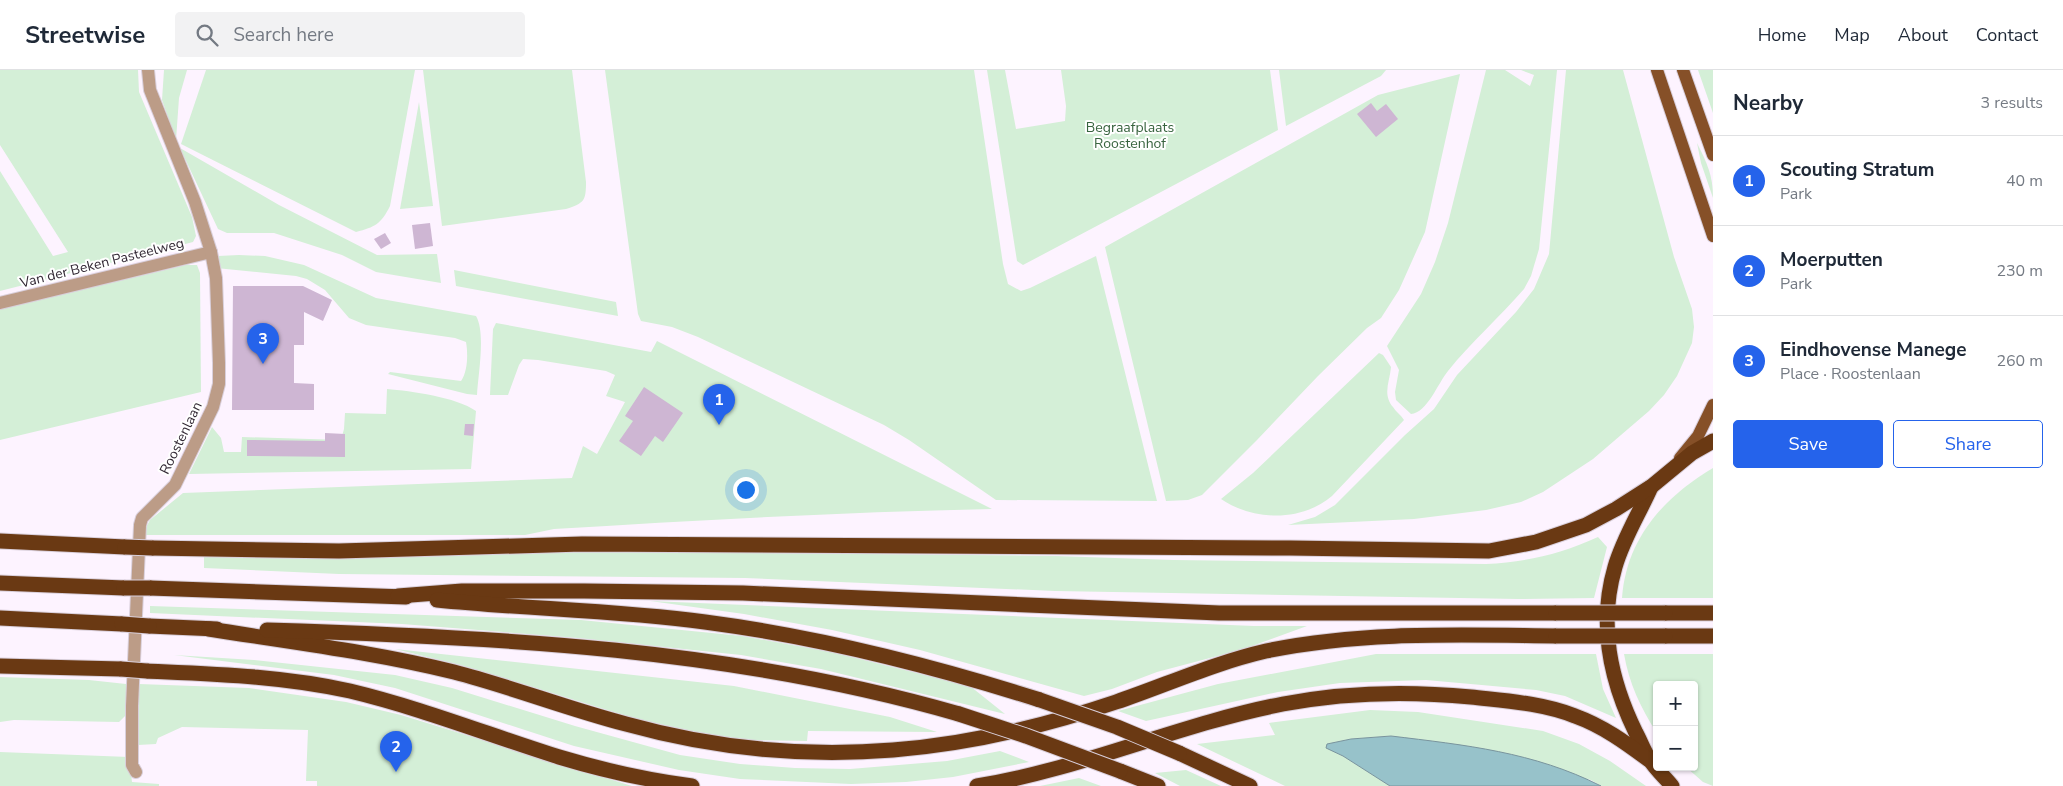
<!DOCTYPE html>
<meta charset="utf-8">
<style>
:root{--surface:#fff;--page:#f2f2f3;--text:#1f2937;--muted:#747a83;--line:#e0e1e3;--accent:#2563eb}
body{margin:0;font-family:"Nunito Sans",sans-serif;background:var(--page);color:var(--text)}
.controls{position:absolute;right:15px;bottom:15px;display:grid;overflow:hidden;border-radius:5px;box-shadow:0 1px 4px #0004}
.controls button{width:45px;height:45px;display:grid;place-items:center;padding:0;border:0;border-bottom:1px solid var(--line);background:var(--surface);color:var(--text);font:25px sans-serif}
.you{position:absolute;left:745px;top:419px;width:18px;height:18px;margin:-12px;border:4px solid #fff;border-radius:50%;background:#1a73e8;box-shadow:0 0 0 8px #1a73e833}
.badge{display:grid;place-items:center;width:32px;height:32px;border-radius:50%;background:var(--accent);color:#fff;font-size:16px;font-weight:700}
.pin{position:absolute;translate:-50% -41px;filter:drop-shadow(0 1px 2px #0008)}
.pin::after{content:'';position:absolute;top:26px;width:18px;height:15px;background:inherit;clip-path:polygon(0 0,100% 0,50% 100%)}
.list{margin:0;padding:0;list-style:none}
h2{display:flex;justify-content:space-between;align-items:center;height:65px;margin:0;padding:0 20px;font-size:21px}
h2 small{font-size:16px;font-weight:400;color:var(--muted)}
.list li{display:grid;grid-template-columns:32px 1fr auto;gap:15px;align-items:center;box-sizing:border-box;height:90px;padding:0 20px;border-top:1px solid var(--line)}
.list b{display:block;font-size:19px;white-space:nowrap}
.list p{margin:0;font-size:16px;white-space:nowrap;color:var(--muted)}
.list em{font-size:16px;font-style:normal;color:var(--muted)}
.actions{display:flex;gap:10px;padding:15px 20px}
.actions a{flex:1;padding:11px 0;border:1px solid var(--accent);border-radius:5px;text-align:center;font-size:18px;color:var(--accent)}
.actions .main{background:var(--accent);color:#fff}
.icon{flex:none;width:28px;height:28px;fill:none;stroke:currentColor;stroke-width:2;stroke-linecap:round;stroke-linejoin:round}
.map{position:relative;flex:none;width:1713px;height:716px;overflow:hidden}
header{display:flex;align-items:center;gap:30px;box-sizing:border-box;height:70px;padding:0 25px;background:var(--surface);border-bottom:1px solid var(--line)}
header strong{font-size:24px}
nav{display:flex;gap:28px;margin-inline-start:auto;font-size:18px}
.search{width:350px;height:45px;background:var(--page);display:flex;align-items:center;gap:12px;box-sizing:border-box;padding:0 18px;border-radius:5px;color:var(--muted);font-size:19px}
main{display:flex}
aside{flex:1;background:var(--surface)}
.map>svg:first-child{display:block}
.green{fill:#d4efd7}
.water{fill:#97c2ca;stroke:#79949d}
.building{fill:#ceb6d3}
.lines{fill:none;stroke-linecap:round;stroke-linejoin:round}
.street-casing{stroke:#d9cfdb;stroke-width:14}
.primary-casing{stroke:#d9cfdb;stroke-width:14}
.highway-casing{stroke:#d9cfdb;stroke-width:17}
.street{stroke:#bc9c87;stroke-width:12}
.primary{stroke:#865028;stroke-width:12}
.highway{stroke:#6a3913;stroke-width:15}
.highway-bridge-casing{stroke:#d9cfdb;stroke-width:17;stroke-linecap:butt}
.highway-bridge{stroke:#6a3913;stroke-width:15}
.labels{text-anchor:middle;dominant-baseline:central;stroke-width:4;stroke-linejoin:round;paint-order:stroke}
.park-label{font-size:14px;fill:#38643f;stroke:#fff}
.street-label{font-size:14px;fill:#332935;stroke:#fff}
</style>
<header>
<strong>Streetwise</strong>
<div class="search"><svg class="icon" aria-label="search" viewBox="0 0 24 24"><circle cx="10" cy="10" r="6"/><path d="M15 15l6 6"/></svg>Search here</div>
<nav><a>Home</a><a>Map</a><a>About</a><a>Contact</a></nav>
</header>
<main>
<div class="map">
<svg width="1713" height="716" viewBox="0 0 1713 716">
<rect width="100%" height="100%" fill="#fdf3ff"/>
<g class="green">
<path d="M0,0h138l1,22 53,125 4,19 -3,6 -193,49v-120l53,85 15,-4 -68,-107z"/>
<path d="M164,0h23l-8,28 -3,42 -14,-40z"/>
<path d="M206,0h209l-25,136c-9,18 -15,21 -34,26l-175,-88z"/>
<path d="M423,0h149l14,112c0,19 -2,21 -20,27l-124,17z"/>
<path d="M605,0h369l29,194 5,20 13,7 9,-3 66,-32 61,245 -161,-1 -87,-60 -25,-15 -186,-88 -26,-10 -31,-6 -3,-7z"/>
<path d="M987,0h18l11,59 49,-8 1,-15 -5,-36h209l8,60 -255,135 -6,-4z"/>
<path d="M1279,0h107l-5,6 -95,50z"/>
<path d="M1486,0h19l25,16 4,-11 -13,-5h36l-18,179 -8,27 -7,13c-24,28 -53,53 -76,82 -10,12 -21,42 -37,43l-15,-14 -1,-8 4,-22 -12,-24 34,-52 14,-32 13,-39z"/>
<path d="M1566,0h57l51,187 18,52 2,18 -2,16 -15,33 -13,19 -15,16 -56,48 -50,33 -22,10 -35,8 -72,9 -126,6 27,-8 20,-12 70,-70 29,-26 23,-34 59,-63 18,-23 15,-35z"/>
<path d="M1698,0h15v43z"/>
<path d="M1460,4l-35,158 -26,58 -18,28 -14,10 -49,48 -61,64 -55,55 -14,5 -22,1 -61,-254 273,-152z"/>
<path d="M419,32l14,104 -33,3z"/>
<path d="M1697,73c10,20 16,32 16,55l-12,-35z"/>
<path d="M180,78l99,57 98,50 60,-1 4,29 -65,-11 -34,-17 -68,-22h-47l-9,-4z"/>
<path d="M239,185l26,1 39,9 72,33 100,18c10,17 2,59 1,79l-10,-1 -79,-20 2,-2 71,9c7,-10 7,-28 5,-39l-11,-4 -89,-13 -17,-7 -24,-28 -18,-11 -11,-3 -80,-8 2,-12z"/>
<path d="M186,195h11l3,8 1,119 -201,48v-131z"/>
<path d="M454,200l162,32 2,14 -162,-30z"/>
<path d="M496,253l155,29 6,-11 335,168c-146,3 -292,11 -438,20l-29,6h-383l8,-15 33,-27 389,-15 11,-32 14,8 28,-52 -19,-6 9,-21 -9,-4 -68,-11 -15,-1 -4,6 -11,30h-18l3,-66z"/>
<path d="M1379,283l4,2 8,12c-1,14 -9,27 2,40 3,5 8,8 11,13l-72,76c-30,26 -79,25 -111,3l32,-26z"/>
<path d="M387,319c24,2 69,8 89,22l-5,58 -282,5 23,-47 9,11 3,14h17l1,-15 99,3 3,-11 1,-16 41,1z"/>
<path d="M1713,398v130h-91c4,-59 42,-101 91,-130z"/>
<path d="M1598,467l9,10 -13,51 -76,1 -463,-8 -310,-13 -406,-4 -135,-6v-11l199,-1 180,-5 473,5 118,4 312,4c40,-2 75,-10 112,-27z"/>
<path d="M650,531l604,25h53l-63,23 -87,23 -45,17 -28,7 -164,-46 -88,-20 -88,-16z"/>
<path d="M150,536l431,14 161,16 89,16 139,34 35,28 -184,-45 -80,-14 -163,-17 -176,-14 -252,-11z"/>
<path d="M395,579l339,37 156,31 47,15 -129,-1 -1,10 -64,-1 -52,-9 -58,-13 -169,-52z"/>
<path d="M1376,584h220l7,35 13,29 -51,-22 -29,-6 -110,-10 -86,3 -62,9 -132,29 -28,-10 100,-27z"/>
<path d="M1624,584h89v132l-10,-4 -17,-15h8v-82h-37v48c-16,-24 -28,-50 -33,-79z"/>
<path d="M174,585l80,5 141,15 57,13 123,38 105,29 60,9 55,4 55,1 97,-8 53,-10 29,11 -76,15 -47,5 -55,2 -111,-5 -61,-9 -105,-24 -179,-58 -61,-13z"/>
<path d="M0,607l89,3 37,4v31l-7,7 -105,-2 -14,2z"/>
<path d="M139,614l110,4 97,14 55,13 231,71h-315v-5h-11l2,-51 -126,-3 -24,11 -2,6 -18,1z"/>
<path d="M1370,640l48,2 125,19 36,13 31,17 36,25h-45l-10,-6 -200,-44 -40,3 -23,5 -2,4 17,8 47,30h-105l-88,-42 78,-9 -6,-12z"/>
<path d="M0,682l129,5 3,25 27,2v2h-159z"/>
<path d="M1186,700l35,16h-41l-25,-13z"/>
<path d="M1079,708l22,8h-61z"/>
</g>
<path class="water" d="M1391,666c74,9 143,16 210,50h-211l-47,-30 -17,-8 1,-4 24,-5z"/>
<g class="building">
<path d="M1371,33l6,8 9,-7 12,15 -22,18 -19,-23z"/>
<path d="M430,153l3,23 -18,3 -3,-24z"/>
<path d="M385,163l6,10 -10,6 -7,-10z"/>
<path d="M233,216h70l29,14 -9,21 -19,-9v33h-10v38l20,1v26h-82z"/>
<path d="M644,317l39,26 -20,29 -8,-6 -14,20 -22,-15 14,-20 -8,-5z"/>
<path d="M465,354h9l-1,12 -9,-1z"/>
<path d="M325,363l20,1v23l-98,-1v-16l78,1z"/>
</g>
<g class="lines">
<g class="street-casing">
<g id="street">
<path d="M0,233l211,-51"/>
<path d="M136,702l-4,-7v-59l8,-181 2,-7 33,-33 38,-78 6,-23v-21l-3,-85 -5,-26 -16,-50 -45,-112 -2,-20"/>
</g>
</g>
<g class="primary-casing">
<g id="primary">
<path d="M1657,0l56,166"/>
<path d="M1683,0l30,85"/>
<path d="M1680,388l18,-22 15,-31"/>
</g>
</g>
<g class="highway-casing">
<g id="highway">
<path d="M1651,417c-12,27 -28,52 -36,80 -17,58 -5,113 21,166 5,9 8,19 14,27 6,10 15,17 22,26"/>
<path d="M0,471l125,6"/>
<path d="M152,478l187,3 243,-7 708,4 199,3 47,-9 50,-17 30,-16 36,-23 40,-33 21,-12"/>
<path d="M0,513l124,5"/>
<path d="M150,518l256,9"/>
<path d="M398,526l64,-5h122l159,2 476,20h337"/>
<path d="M437,530c89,9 179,10 268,22 114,15 225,43 335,78"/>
<path d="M1665,543h48"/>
<path d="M0,548l122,6"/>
<path d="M149,556l68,3"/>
<path d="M209,559c81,13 164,23 245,43 58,15 114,37 172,52 86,24 178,33 267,26 75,-6 152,-24 223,-48 50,-17 98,-39 150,-51 96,-20 193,-16 290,-15"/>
<path d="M267,560c233,7 467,19 692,84"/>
<path d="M1665,566h48"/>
<path d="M0,596l121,3"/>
<path d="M147,601c67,3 137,5 203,20 71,17 139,44 209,66 43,13 88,23 133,29"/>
<path d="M1179,683l71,33"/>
<path d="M1120,701l38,15"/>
<path d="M977,716c105,-17 202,-62 306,-82 63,-12 126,-13 188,-7 35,4 71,6 104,19 28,10 51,27 74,44"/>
</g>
</g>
<use href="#street" class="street"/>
<use href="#primary" class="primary"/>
<use href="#highway" class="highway"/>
<g class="highway-bridge-casing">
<g id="highway-bridge">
<path d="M125,477l27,1"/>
<path d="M124,518h26"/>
<path d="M1556,543h109"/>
<path d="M122,554l27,2"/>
<path d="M1556,566h109"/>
<path d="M121,599l26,2"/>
<path d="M1040,630l77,27 62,26"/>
<path d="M959,644l67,22 94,35"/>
</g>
</g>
<use href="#highway-bridge" class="highway-bridge"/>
</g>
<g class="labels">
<g class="park-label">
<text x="1130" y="57">Begraafplaats<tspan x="1130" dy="16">Roostenhof</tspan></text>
</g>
<g class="street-label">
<text transform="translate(102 193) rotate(-14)">Van der Beken Pasteelweg</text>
<text transform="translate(181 368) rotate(-64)">Roostenlaan</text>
</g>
</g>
</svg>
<div class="controls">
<button>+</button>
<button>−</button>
</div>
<div class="you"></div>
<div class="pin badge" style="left:719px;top:355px">1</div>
<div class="pin badge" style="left:396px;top:702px">2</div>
<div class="pin badge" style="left:263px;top:294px">3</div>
</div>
<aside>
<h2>Nearby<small>3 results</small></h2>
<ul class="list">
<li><span class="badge">1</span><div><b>Scouting Stratum</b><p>Park</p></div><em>40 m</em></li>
<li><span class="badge">2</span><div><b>Moerputten</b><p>Park</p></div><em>230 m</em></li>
<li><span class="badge">3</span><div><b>Eindhovense Manege</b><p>Place · Roostenlaan</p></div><em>260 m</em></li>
</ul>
<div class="actions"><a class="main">Save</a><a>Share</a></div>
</aside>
</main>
